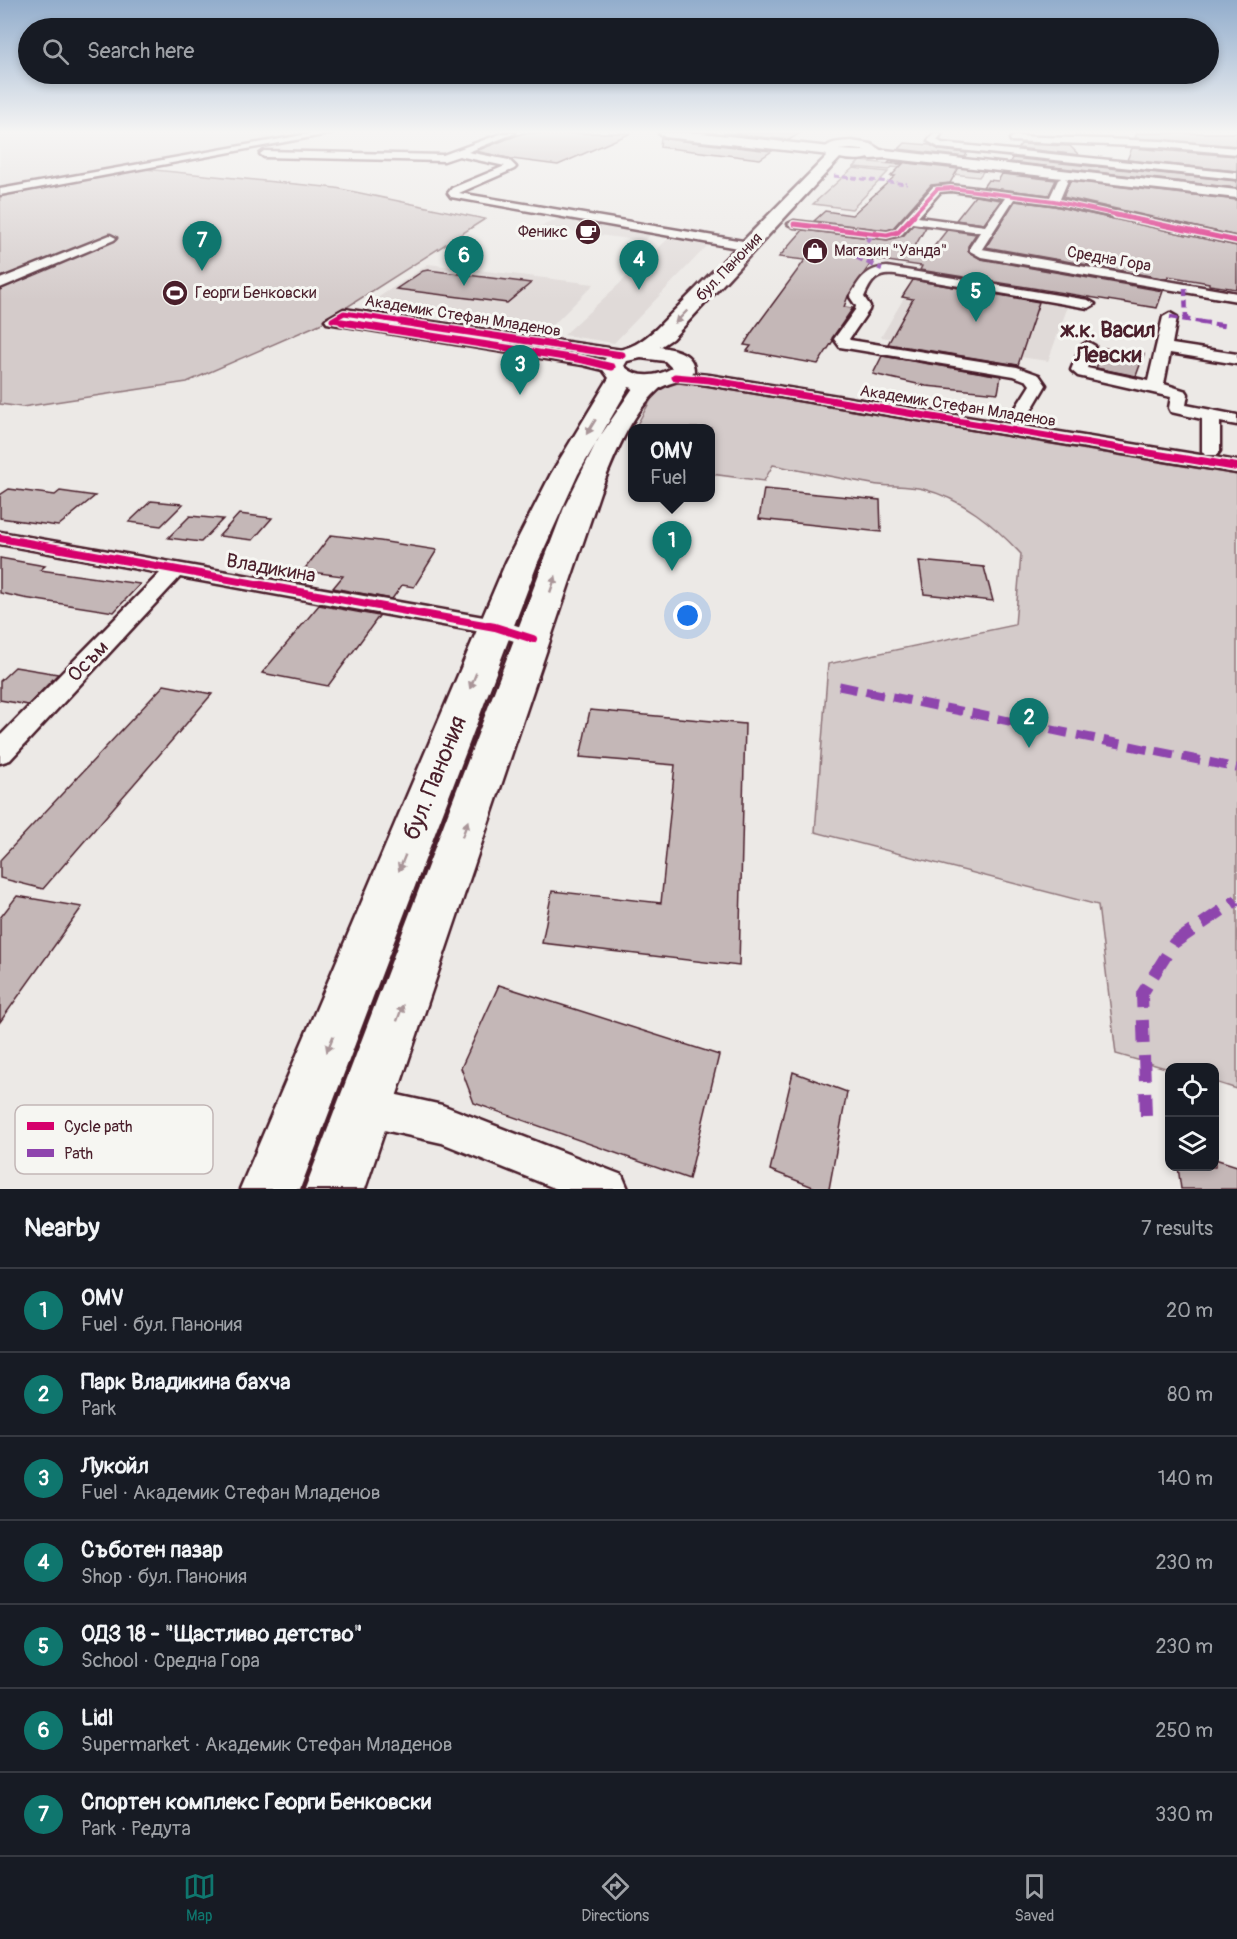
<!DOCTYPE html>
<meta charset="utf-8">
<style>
:root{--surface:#171b24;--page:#242831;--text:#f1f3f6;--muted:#9ea1a6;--line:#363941;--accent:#0f766e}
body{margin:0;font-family:Pangolin,sans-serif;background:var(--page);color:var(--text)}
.controls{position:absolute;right:18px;bottom:18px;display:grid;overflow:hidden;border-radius:12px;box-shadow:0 3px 9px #0003}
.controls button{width:54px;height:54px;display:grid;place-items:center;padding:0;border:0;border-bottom:2px solid var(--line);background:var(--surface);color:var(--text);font:30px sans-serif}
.you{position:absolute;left:688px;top:616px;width:21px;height:21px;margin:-15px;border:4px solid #fff;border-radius:50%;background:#1a73e8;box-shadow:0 0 0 9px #1a73e833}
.badge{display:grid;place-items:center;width:39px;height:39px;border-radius:50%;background:var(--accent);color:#fff;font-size:20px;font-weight:700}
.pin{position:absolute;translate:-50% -50px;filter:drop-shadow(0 2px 3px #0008)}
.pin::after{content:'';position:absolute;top:32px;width:21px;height:18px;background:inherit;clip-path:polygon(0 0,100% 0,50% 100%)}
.popup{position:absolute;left:628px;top:424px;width:87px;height:78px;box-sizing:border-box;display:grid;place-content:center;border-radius:12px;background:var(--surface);filter:drop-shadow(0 2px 4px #0005);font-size:20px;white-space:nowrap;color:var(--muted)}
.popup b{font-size:22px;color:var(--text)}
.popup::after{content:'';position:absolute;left:50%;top:100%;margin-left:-12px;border:12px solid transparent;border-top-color:var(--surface)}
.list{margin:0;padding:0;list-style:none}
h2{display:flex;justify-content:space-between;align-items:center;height:78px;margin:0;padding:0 24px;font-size:26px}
h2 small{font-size:20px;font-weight:400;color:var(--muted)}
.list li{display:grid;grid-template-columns:39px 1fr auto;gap:18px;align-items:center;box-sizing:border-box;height:84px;padding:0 24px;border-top:2px solid var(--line)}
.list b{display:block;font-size:22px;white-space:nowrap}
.list p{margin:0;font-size:20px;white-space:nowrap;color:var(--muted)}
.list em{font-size:20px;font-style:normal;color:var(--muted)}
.icon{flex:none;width:33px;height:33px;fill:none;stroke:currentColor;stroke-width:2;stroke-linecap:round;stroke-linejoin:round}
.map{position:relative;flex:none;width:1237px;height:1189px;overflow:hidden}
.search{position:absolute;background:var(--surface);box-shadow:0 3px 9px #0003;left:18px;right:18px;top:18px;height:66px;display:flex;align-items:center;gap:15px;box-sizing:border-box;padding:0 21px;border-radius:33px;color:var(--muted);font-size:22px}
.sheet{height:666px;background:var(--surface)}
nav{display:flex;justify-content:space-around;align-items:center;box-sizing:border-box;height:84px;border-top:2px solid var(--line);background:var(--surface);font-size:16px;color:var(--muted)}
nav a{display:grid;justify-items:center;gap:3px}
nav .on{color:var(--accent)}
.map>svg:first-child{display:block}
.built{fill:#e0dad8}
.green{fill:#d4cbca;stroke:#8f757a;stroke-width:1.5}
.building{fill:#c4b7b7;stroke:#4a1f2b;stroke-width:1.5}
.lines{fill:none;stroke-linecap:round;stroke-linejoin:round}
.street-casing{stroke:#4a1f2b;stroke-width:5}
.secondary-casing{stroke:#4a1f2b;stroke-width:5}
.primary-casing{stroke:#4a1f2b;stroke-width:5}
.street{fill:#f6f6f2;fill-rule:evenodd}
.secondary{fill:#f6f6f2;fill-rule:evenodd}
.primary{fill:#f6f6f2;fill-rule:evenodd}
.quiet-far4{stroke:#8e44ad;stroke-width:3;stroke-dasharray:6 3;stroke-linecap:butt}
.quiet-far3{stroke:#8e44ad;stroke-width:4.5;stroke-dasharray:8 4.5;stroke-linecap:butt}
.quiet-far2{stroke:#8e44ad;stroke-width:5;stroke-dasharray:10 5;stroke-linecap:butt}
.quiet-far1{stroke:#8e44ad;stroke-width:9;stroke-dasharray:18 9;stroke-linecap:butt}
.quiet{stroke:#8e44ad;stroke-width:12;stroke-dasharray:24 12;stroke-linecap:butt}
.cycleway-far3-casing{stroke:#f6f6f2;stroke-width:5}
.cycleway-far2-casing{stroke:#f6f6f2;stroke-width:8}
.cycleway-far1-casing{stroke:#f6f6f2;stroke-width:10}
.cycleway-casing{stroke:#f6f6f2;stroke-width:12}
.cycleway-far3{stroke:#d6006c;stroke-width:4}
.cycleway-far2{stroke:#d6006c;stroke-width:5}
.cycleway-far1{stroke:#d6006c;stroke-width:7}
.cycleway{stroke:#d6006c;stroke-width:8}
.oneway{fill:#a99598}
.labels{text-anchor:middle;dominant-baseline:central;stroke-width:6;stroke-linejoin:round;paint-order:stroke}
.far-poi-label{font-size:16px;fill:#4a1f2b;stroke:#f6f6f2;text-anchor:start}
.far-street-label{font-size:16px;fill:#4a1f2b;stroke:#f6f6f2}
.street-label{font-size:20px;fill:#4a1f2b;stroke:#f6f6f2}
.far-district-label{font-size:22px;font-weight:bold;fill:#4a1f2b;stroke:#f6f6f2}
.near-street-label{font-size:24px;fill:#4a1f2b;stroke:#f6f6f2}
.key{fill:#f6f6f2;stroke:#c2b6b6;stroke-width:1.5}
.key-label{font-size:16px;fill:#4a1f2b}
</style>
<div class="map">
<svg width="1237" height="1189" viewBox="0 0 1237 1189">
<rect width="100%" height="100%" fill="#ece9e6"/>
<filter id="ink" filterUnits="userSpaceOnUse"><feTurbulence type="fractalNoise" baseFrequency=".0167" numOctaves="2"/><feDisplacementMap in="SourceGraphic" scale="12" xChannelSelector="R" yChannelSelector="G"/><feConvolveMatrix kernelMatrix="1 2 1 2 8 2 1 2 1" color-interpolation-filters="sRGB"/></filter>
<g filter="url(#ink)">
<g class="built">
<path d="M0,133h329l-329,59z"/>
<path d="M561,218l92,15 -9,8 -105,-14z"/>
<path d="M668,239l40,6 -94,98 -50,-8z"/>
<path d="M428,264l166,20 -44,44 -180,-25z"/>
<path d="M914,281l154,25 -20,55 -167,-24z"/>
</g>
<g class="green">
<path d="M905,160l80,9 -6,8 -87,-10 -3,3 -35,-3 6,-6 41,4z"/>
<path d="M134,168l202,20 149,31 -163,104 -135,59 -165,25 -22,-3v-211z"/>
<path d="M853,168l35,4 -36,37 -39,-5z"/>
<path d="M675,381l562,94v614l-22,-7 -1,-14 -45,1 -53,-15 -18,-149 -283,-73 13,-168 187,-39 6,-71c-28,-30 -58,-55 -98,-65 -16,-4 -34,-2 -51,-5 -33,-6 -66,-12 -99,-19l-9,16 -53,-7v-46h-76l25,-44z"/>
</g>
<g class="building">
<path d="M523,133h108l-73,32 -46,-6 -36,-8z"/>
<path d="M723,133h77l-11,7z"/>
<path d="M1137,133h100v13l-102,-8z"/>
<path d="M661,137l4,2 107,12 -12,8 -100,-12z"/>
<path d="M905,143l25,2 10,5 27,3 -2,4 -66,-8z"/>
<path d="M1021,144l49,2 9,9 -61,-7z"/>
<path d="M1132,148l105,8v15l-110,-11z"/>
<path d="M1012,158l225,23v7l-227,-26z"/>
<path d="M890,161l68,8 -8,14 -19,2 -38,43 -6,2 -73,-9 11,-10 27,4 43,-39h-4l12,-12 -15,-1z"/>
<path d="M1002,174l54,6 -7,15 -66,-8 5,-7 10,1z"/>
<path d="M1070,181l167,19v36l-174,-39z"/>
<path d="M975,196l26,4 -17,24 -28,-4z"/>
<path d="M1015,201l39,5 183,40v43l-28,-4v-2l-41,-7 -1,3 -181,-32z"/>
<path d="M913,225l13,2 -11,19 13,8 19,-24 29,4 -8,12v5l13,8 182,32 -6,17 -237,-38 2,-4 -48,-7 -26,37 -4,11 9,1 -21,30 1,3 -15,23 -71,-13 4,-5 -7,-1 8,-13 53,-72 -26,-3 24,-27 84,10 16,-4z"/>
<path d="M423,271l5,-1 103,13 -24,20 -111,-14z"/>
<path d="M913,280l126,22 -21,63 -130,-21 25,-45 -11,-2z"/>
<path d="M1104,348l40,6 -8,22 -40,-8z"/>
<path d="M882,356l119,20 -3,17 -72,-7 -53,-12z"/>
<path d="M9,489l46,6 5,-4 35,5 -37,30 -58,-8v-23z"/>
<path d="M764,489l116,11 1,32 -122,-13z"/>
<path d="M151,501l32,3 -22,22 -32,-4z"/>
<path d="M239,514l33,4 -19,22 -34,-4z"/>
<path d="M190,516l33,3 -22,23 -33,-4z"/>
<path d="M331,535l49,6 57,9 -23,37 -12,-2 -10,14 -59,-11 10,-12 -40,-5z"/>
<path d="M0,558l45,8 -5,4 100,14 -26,28 -90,-14 -24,-5z"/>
<path d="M919,561l65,6 9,34 -69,-7z"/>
<path d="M319,605l60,11 -51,70 -66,-13z"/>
<path d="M15,667l43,7 -30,31 -28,-5v-19z"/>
<path d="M164,685l48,9 -169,195 -43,-11v-18z"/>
<path d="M590,710l155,14 -6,242 -197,-23 10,-52 109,12 14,-138 -95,-8z"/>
<path d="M17,896l65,11 -82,115v-104z"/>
<path d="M499,985l220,70 -30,124 -215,-76 -13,-35z"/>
<path d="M793,1072l54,20 -18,97h-11l-48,-19z"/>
<path d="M1215,1159l22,7v23h-56l-3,-22h37z"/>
</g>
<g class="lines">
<g class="street-casing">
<g id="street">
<path d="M314,133h19l-333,62v-6z"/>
<path d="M503,133h12l-47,19 41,8 7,7 -2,2 -55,24 290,49 6,4 -6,4 -298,-53 -3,-4 4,-5 53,-22 -46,-10 -15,5 -180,-4 -4,-3 4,-3 179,4z"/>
<path d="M934,133h8l-5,7 5,3 295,30v6l-297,-31 -12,-7z"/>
<path d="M1014,136l147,5 76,7v6l-76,-7 -150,-6 -1,-2z"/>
<path d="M1063,177l5,3 -8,19 177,39v6l-183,-40 -40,-5 -32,50 255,44v8l-256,-44 -11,-6v-4l10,-15 -68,-9 -10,11 -15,4 -93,-11 -6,-3 6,-3 93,11 7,-2 39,-43 18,-2 99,12 8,-17zM951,191l54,7 -20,28 -67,-9 22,-25z"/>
<path d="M110,235l6,3 -2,2 -114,48v-9z"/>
<path d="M887,267l201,33 7,4 -7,4 -193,-33c-19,-2 -24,6 -31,22l6,9 -1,4 -20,29 1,1 167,27 22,8 7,10 -23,39h-12l-3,-4 22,-35 -3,-4 -13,-5 -174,-29 -6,-8 21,-29 1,-4 -6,-9c9,-17 16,-29 37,-30z"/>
<path d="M344,309l278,41 8,5 -8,5 -276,-42 237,37 34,9 3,3 -3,3 -5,2 -29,-7 -256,-42 -2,-3z"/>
<path d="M1170,313l7,4 -5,27 65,10v10l-67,-11 -6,31 22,7 2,3 -2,11 51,10v10l-17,-3v29l-3,4h-12l-3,-4v-32l-31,-7 -2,-4 2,-11 -93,-21 -7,-6 10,-24 7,-4 7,4 -8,22 61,13 15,-64z"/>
<path d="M675,372l34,3 528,86v12l-528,-88 -40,-5 -2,-3z"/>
<path d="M0,532l495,87 46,14 4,6 -4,6 -8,2 -41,-13 -312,-57 -170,183 -10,3v-27l160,-163 -160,-29z"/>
<path d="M366,1088l76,17 180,70 6,14h-71l-115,-46 -76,-17 -14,-5 -5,-14 5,-14z"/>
</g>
</g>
<g class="secondary-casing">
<g id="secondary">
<path d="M659,133h42l129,14 7,4 -7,4 -165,-18z"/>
<path d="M885,150l352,40v8l-352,-40 -15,1 -7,-4 7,-4z"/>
</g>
</g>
<g class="primary-casing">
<path id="primary" d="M851,141l20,3 11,7c-11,10 -28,10 -42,7l-168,181 -12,8c15,2 34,6 34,24 -9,13 -26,9 -36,19 -28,25 -44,67 -58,102l-235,697h-60l259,-681 33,-67 36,-53 -4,-1 -51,87 -40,88 -238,627h-60l266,-627 45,-88 58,-96 -8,-11c7,-19 20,-15 35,-23 7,-4 14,-10 20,-15l171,-173 -4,-6c7,-9 17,-8 28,-9zM851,149l12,1 2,1 -27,-1zM641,358l24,3 7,7c-15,9 -35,11 -48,-2l3,-5z"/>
</g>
<use href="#street" class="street"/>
<use href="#secondary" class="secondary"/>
<use href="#primary" class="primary"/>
<path class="quiet-far4" d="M834,176l73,8"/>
<g class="quiet-far3">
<path d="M872,235l-14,18v5l24,11"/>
<path d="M1185,288l1,31"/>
<path d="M1170,317l38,6"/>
</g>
<path class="quiet-far2" d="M1199,322l27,4"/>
<path class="quiet-far1" d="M839,686l398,82"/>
<path class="quiet" d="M1146,1116l-4,-122 32,-51 63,-43"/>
<g class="cycleway-far3-casing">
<path id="cycleway-far3" d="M912,216l25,-27 14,-1 103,13 69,15"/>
</g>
<g class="cycleway-far2-casing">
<g id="cycleway-far2">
<path d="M1116,215l121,26"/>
<path d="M794,224l93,11 11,-3 16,-17"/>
<path d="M352,323l-20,-3 12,-7 67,10"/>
</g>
</g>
<g class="cycleway-far1-casing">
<g id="cycleway-far1">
<path d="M342,322l241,38 29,7"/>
<path d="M401,322l221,33"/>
<path d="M675,377l34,3 501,83"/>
</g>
</g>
<g class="cycleway-casing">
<g id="cycleway">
<path d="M1201,461l36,6"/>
<path d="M0,538l495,89 38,12"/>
</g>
</g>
<use href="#cycleway-far3" class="cycleway-far3"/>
<use href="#cycleway-far2" class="cycleway-far2"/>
<use href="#cycleway-far1" class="cycleway-far1"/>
<use href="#cycleway" class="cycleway"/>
</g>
<defs><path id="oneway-solid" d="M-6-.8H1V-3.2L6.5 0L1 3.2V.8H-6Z" transform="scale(1.5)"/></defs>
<g class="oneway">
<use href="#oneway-solid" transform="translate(681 317) rotate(134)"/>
<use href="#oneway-solid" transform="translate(591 427) rotate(122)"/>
<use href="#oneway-solid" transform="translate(553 584) rotate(-71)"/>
<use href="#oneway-solid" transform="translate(473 681) rotate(112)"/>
<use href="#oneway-solid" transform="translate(465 829) rotate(-70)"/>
<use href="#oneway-solid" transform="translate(402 863) rotate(112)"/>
<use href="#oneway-solid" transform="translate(400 1013) rotate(-70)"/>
<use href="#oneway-solid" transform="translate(330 1044) rotate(112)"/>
</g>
</g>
<linearGradient id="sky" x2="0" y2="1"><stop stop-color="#92adcc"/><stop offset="0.44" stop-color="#f6f5f4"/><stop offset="1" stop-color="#f6f5f4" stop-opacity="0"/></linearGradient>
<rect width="1237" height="300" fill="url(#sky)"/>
<defs>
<g id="cafe-disc" transform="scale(1.35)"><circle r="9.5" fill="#4a1f2b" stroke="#f6f6f2"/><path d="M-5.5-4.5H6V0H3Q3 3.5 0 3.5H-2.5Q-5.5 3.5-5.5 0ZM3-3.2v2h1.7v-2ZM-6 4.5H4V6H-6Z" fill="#fff"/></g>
<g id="shop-disc" transform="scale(1.35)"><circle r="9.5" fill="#4a1f2b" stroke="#f6f6f2"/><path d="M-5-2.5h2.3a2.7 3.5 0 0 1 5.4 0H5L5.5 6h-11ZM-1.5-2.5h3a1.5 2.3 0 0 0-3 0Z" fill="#fff"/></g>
<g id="stadium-disc" transform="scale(1.35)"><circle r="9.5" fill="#4a1f2b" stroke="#f6f6f2"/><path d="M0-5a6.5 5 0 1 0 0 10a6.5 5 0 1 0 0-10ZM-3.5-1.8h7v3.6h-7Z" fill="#fff"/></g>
</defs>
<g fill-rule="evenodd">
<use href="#cafe-disc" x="588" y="232"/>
<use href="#shop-disc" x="815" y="251"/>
<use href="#stadium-disc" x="175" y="293"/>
</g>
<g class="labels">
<g class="far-poi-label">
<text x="568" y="232" text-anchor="end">Феникс</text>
<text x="834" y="251">Магазин "Уанда"</text>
<text x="195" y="293">Георги Бенковски</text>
</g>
<g class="far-street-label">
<text transform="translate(1109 259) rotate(10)">Средна Гора</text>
<text transform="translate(729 267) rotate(-46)">бул. Панония</text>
<text transform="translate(463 316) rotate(9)">Академик Стефан Младенов</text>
<text transform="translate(958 406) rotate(9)">Академик Стефан Младенов</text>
</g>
<g class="street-label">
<text transform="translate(271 568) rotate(10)">Владикина</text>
<text transform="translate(88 661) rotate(-46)">Осъм</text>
</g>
<g class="far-district-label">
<text x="1108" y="330">ж.к. Васил<tspan x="1108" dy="25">Левски</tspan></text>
</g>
<g class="near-street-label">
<text transform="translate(435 778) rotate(-68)">бул. Панония</text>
</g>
</g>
<rect x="15" y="1105" width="198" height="69" rx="9" class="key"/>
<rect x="27" y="1122" width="27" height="8" fill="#d6006c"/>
<rect x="27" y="1149" width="27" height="8" fill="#8e44ad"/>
<g class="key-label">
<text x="64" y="1132">Cycle path</text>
<text x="64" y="1159">Path</text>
</g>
</svg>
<div class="controls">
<button><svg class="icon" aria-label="locate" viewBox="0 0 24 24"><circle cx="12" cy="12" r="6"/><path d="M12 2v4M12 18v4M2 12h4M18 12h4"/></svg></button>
<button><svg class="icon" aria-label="layers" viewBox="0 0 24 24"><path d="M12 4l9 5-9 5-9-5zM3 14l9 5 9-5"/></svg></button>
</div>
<div class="you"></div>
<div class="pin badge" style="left:672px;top:571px">1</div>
<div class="popup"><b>OMV</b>Fuel</div>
<div class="pin badge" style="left:1029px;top:748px">2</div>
<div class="pin badge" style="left:520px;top:395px">3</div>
<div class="pin badge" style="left:639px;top:290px">4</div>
<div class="pin badge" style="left:976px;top:322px">5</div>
<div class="pin badge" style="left:464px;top:286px">6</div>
<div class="pin badge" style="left:202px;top:271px">7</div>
<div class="search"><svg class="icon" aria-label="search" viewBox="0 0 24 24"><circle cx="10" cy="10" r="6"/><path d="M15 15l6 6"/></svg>Search here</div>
</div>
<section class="sheet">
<h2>Nearby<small>7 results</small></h2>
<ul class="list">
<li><span class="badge">1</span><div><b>OMV</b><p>Fuel · бул. Панония</p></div><em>20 m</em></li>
<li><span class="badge">2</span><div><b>Парк Владикина бахча</b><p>Park</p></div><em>80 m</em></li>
<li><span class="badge">3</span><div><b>Лукойл</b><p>Fuel · Академик Стефан Младенов</p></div><em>140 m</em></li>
<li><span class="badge">4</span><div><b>Съботен пазар</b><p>Shop · бул. Панония</p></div><em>230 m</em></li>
<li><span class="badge">5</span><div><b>ОДЗ 18 - &quot;Щастливо детство&quot;</b><p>School · Средна Гора</p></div><em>230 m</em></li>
<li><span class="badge">6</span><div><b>Lidl</b><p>Supermarket · Академик Стефан Младенов</p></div><em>250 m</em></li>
<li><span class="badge">7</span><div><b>Спортен комплекс Георги Бенковски</b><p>Park · Редута</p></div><em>330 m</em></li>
</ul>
</section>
<nav>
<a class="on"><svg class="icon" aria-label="map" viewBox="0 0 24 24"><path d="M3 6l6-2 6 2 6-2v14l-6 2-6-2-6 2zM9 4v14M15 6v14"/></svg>Map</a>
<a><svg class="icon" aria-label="directions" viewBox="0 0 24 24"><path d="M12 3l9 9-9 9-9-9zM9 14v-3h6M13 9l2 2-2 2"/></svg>Directions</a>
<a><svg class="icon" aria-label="saved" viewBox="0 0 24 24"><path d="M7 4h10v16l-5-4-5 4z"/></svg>Saved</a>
</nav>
